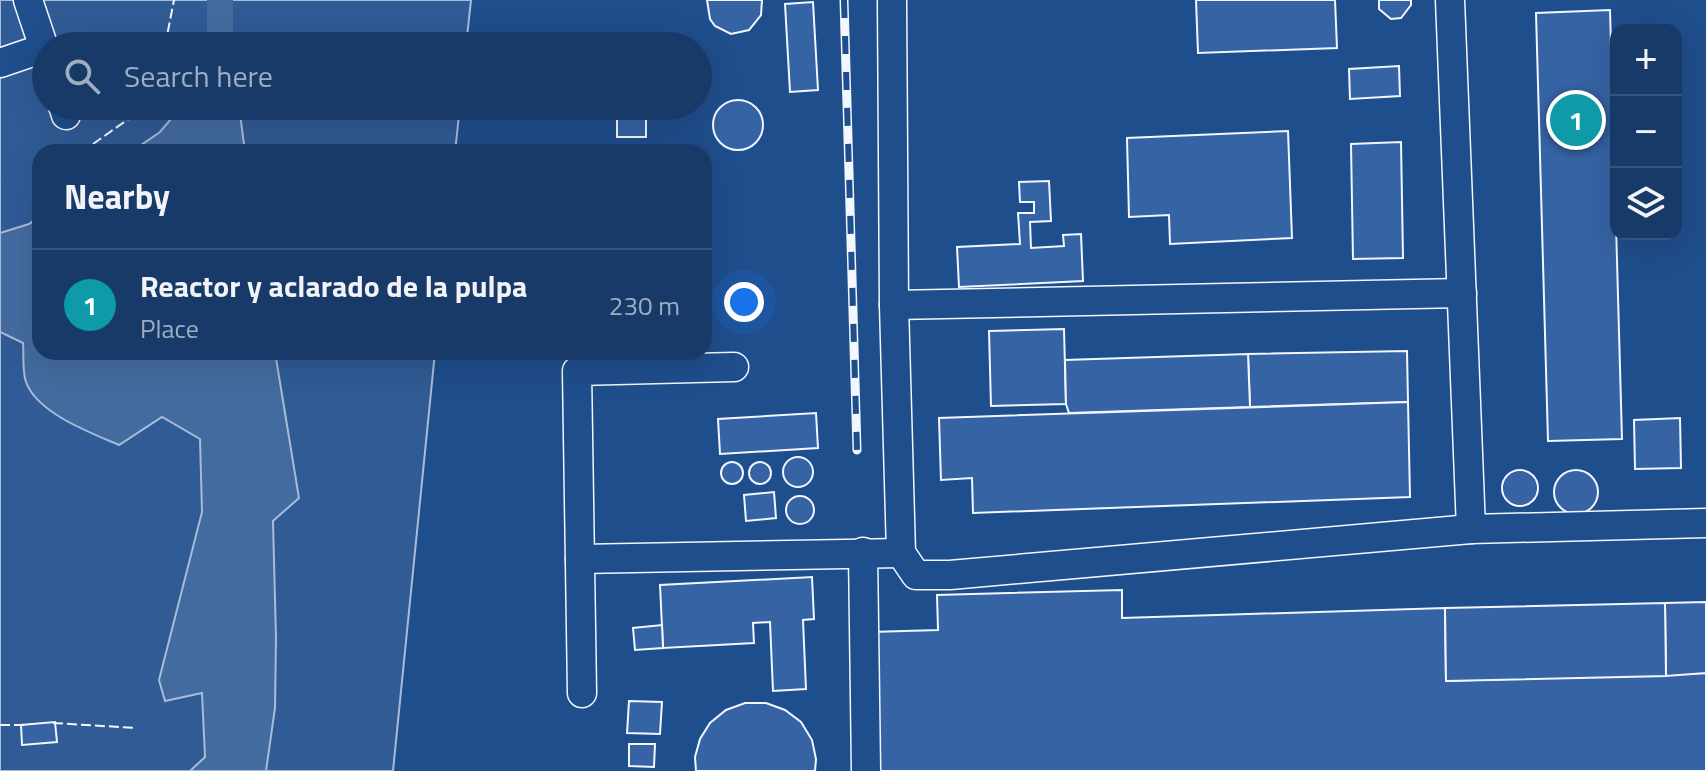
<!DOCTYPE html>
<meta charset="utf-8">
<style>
:root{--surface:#173a69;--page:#20416f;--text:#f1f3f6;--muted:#9eadc0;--line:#36547d;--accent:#90b9f0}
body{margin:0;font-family:"Titillium Web",sans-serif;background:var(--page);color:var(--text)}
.controls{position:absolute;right:24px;top:24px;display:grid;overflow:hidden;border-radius:16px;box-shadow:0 8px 32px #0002}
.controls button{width:72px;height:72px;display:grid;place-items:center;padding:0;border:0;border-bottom:2px solid var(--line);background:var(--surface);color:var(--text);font:40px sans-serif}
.you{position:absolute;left:744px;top:302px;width:28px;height:28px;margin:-20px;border:6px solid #fff;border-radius:50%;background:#1a73e8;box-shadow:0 0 0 12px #1a73e833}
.badge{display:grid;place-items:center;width:52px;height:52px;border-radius:50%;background:var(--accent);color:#fff;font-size:26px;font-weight:700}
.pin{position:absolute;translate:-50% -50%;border:4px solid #fff;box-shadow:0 2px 8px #0006}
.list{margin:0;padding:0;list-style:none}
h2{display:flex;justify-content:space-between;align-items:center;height:104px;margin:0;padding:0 32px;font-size:34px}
h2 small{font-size:26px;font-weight:400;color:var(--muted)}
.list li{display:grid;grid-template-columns:52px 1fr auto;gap:24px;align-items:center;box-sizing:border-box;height:112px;padding:0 32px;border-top:2px solid var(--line)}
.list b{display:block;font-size:30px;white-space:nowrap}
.list p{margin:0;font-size:26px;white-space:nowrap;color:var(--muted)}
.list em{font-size:26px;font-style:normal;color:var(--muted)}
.icon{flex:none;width:44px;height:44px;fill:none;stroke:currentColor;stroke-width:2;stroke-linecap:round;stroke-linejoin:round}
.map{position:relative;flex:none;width:1706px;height:771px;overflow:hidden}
.search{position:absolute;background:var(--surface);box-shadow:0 8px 32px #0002;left:32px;top:32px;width:680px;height:88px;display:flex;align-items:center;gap:20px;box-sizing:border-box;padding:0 28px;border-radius:44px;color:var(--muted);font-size:30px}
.panel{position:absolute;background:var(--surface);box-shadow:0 8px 32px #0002;left:32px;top:144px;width:680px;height:216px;border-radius:24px}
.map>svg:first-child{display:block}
.built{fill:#305b95;stroke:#a8bbd7;stroke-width:2}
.water{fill:#446ba0;stroke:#a8bbd7;stroke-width:2}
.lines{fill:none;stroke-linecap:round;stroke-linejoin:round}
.canal{stroke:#446ba0;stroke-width:26}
.building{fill:#3563a3;stroke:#f2f6ff;stroke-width:2}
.minor-casing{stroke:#f2f6ff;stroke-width:31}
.minor{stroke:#1f4e8c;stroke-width:28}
.rail-casing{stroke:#f2f6ff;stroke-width:9}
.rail{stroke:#1f4e8c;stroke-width:6;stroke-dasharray:18;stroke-linecap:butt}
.fence{stroke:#f2f6ff;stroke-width:2;stroke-dasharray:10 4;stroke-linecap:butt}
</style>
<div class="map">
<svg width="1706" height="771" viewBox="0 0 1706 771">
<rect width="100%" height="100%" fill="#1f4e8c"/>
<path class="built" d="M0,0h471l-5,46h-420v60h414l-5,46h-415v200h395l-42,419h-393z"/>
<g class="water">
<path d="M182,106h57l6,46h-114l29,-20z"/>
<path d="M40,216v136h235l24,146 -26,23 3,117 -1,70 -9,63h-76l15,-14 -3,-64 -37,8 -6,-21 43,-168 -2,-73 -38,-22 -43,28c-28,-12 -82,-32 -93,-63 -4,-11 -2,-27 -3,-39l-23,-11v-99l29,-9z"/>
</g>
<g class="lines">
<path class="canal" d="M220,0v46"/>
</g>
<g class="building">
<path d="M707,0h55l-1,15 -12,15 -18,4 -16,-8 -5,-7z"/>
<path d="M1196,0h139l2,48 -139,5z"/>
<path d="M1379,0h32v5l-10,13 -10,1 -12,-10z"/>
<path d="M813,2l5,88 -28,2 -5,-88z"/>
<path d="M1610,10l12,429 -74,2 -12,-428z"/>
<path d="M1399,66l1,30 -50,3 -1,-30z"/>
<circle cx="738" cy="125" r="25"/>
<rect x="617" y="106" width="29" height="31"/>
<path d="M1288,131l4,107 -122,6 -1,-29 -40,2 -2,-79z"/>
<path d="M1401,142l2,116 -50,1 -2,-115z"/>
<path d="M1049,181l2,40 -21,1 1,26 33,-2 -1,-11 18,-1 2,47 -124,6 -2,-40 63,-3 -2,-31h16v-11h-14l-1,-20z"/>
<path d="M1064,329l2,75 -75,2 -2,-75z"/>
<path d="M1407,351l1,51 -158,5 -2,-53z"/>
<path d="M1248,354l2,53 -181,6 -3,-9 -1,-44z"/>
<path d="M1408,402l2,95 -437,16 -1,-35 -31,2 -2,-62z"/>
<path d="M816,413l2,35 -98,6 -2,-35z"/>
<path d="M1680,418l1,50 -46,1 -1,-49z"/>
<circle cx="798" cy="472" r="15"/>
<circle cx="732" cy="473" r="11"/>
<circle cx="760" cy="473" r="11"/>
<circle cx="1520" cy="488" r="18"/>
<circle cx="1576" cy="492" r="22"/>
<path d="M774,492l2,26 -30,3 -2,-26z"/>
<circle cx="800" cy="510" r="14"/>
<path d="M812,577l2,42 -11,1 3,69 -33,2 -3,-69 -17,1 1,20 -91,5 -3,-63z"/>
<path d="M1122,590v28l323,-10 1,73 260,-8v98h-832l-3,-139 67,-2 -1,-35z"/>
<path d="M1706,602v71l-40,3 -1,-73z"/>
<path d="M1665,603l1,73 -220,5 -1,-73z"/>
<path d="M662,625l1,23 -28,2 -2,-22z"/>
<path d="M629,701l33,1 -2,32 -33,-1z"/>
<path d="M745,703h21l19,7 16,12 11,18 4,19 -1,12h-119l-1,-14 5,-18 10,-16 16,-13z"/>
<path d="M55,722l2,20 -35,3 -1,-20z"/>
<path d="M629,744h26l-1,23 -25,-1z"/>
</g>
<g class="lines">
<g class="minor-casing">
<g id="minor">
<path d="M28,0l16,48"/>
<path d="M892,0l2,305 7,248 15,22h34l521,-46"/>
<path d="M1450,0l21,529 235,-6"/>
<path d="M0,63l44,-15 2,6"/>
<path d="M63,106l3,9"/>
<path d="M894,305l568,-12"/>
<path d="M863,552l3,219"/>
<path d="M580,559l321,-6"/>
<path d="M582,693l-5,-322 157,-4"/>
</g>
</g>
<use href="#minor" class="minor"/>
<g class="rail-casing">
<path id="rail" d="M844,0l13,450"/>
</g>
<use href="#rail" class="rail"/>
<g class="fence">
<path d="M165,46l9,-46"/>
<path d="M93,144l54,-38"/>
<path d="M53,723l83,5"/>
<path d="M0,725h25"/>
</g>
</g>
</svg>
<div class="controls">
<button>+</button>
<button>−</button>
<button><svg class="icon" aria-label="layers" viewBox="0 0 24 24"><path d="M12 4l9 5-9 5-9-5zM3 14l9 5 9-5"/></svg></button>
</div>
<div class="you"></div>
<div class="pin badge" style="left:1576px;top:120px;background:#0f9aa8">1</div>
<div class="search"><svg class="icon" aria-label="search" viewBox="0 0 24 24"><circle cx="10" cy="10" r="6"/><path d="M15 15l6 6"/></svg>Search here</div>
<section class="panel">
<h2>Nearby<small></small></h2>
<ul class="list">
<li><span class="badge" style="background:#0f9aa8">1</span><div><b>Reactor y aclarado de la pulpa</b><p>Place</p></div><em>230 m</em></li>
</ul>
</section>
</div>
